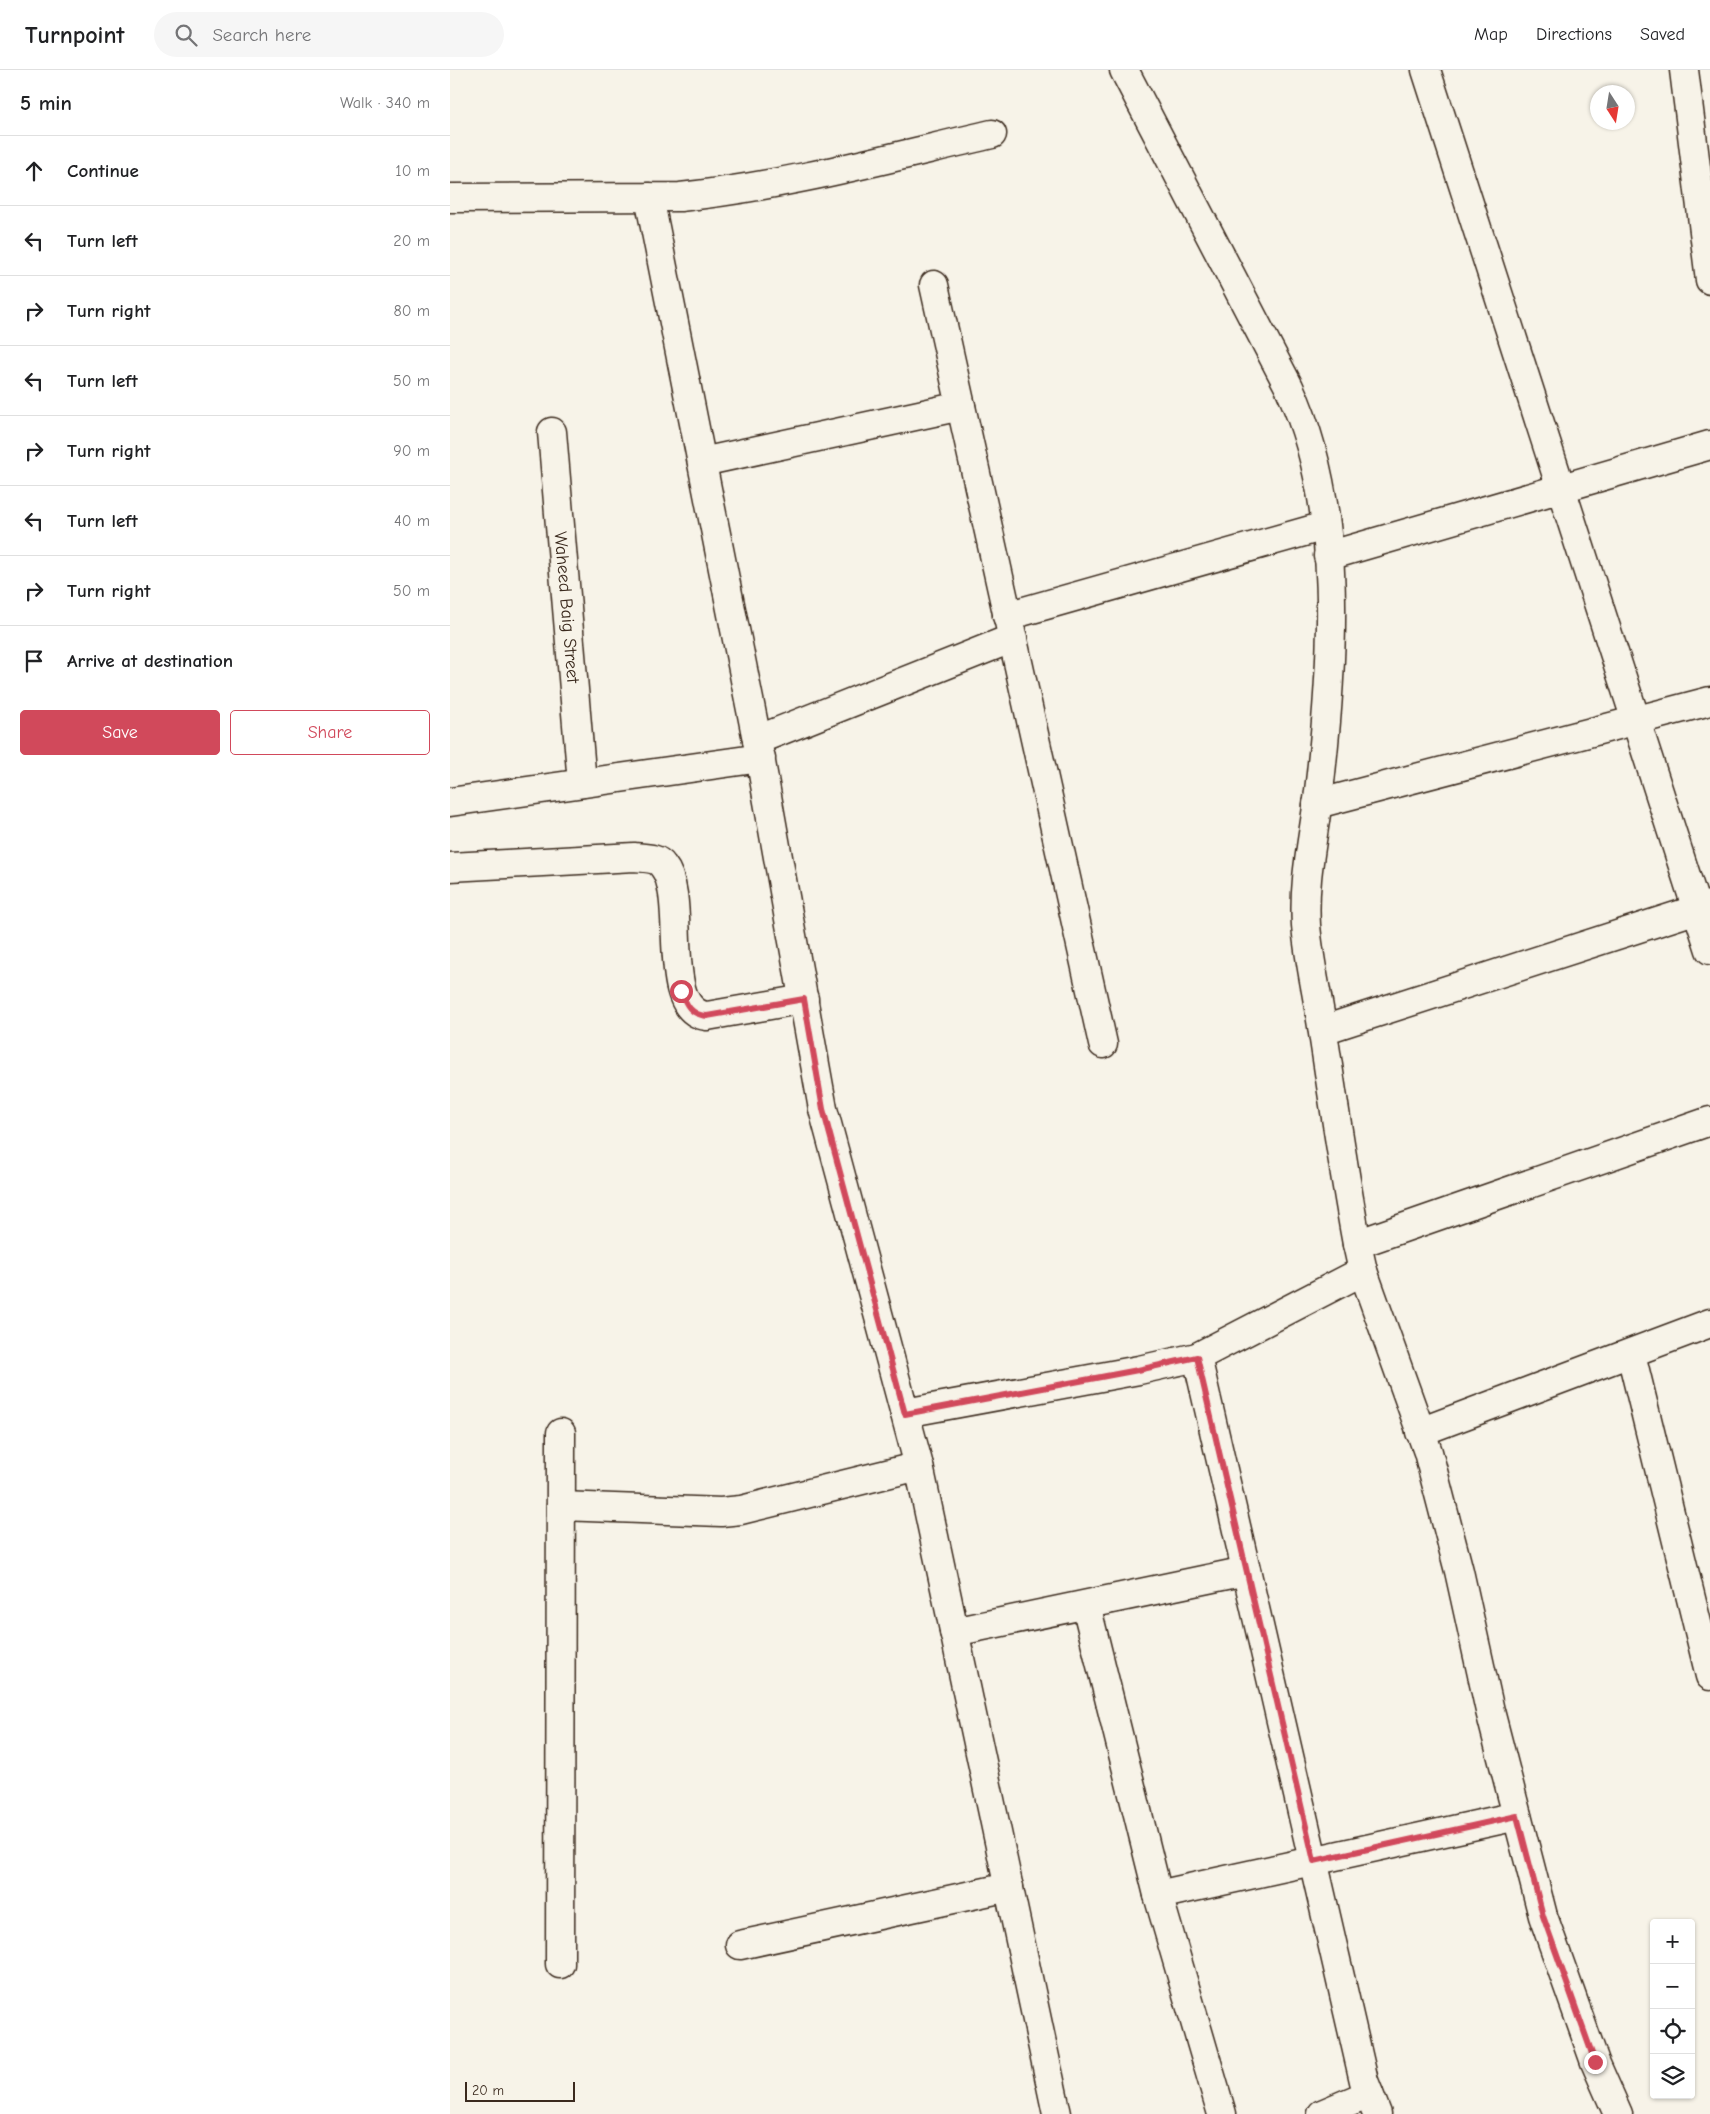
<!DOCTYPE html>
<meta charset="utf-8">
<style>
:root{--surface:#fff;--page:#f6f6f6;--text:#202124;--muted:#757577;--line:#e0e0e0;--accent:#d1495b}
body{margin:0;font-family:"Comic Neue",sans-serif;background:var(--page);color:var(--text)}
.controls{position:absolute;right:15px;bottom:15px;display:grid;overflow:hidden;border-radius:5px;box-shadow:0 1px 4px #0004}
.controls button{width:45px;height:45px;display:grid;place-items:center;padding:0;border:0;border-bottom:1px solid var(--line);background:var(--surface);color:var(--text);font:25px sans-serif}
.compass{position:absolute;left:1140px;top:15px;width:45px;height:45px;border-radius:50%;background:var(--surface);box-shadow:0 1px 4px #0004;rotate:168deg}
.scale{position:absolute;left:15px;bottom:12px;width:110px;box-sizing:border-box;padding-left:5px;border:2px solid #3b2a1e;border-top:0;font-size:14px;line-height:18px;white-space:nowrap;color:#3b2a1e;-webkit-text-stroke:4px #f7f3e8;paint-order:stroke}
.stop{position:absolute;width:15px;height:15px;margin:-11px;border:4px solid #d1495b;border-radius:50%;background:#fff}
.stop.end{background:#d1495b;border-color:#fff;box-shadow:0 1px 5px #0008}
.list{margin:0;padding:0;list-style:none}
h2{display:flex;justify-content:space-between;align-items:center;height:65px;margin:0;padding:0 20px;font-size:21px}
h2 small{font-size:16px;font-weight:400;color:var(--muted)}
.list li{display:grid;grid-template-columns:32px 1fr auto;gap:15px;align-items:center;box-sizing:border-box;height:70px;padding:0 20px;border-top:1px solid var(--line)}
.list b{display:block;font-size:19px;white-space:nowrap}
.list em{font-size:16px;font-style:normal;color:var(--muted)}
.actions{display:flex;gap:10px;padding:15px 20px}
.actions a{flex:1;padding:11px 0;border:1px solid var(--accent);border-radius:5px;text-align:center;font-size:18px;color:var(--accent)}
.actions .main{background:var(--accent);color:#fff}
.icon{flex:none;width:28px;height:28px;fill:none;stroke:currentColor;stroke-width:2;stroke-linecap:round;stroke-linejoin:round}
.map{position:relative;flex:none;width:1260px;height:2044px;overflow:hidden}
header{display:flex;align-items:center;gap:30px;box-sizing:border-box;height:70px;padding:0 25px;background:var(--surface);border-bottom:1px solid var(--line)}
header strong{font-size:24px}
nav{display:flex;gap:28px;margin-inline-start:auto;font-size:18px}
.search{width:350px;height:45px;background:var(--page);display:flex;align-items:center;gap:12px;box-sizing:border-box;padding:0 18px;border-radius:28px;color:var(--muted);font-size:19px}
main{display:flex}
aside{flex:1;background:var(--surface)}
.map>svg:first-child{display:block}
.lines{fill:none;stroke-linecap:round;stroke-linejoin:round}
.minor-casing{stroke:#3b2a1e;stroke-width:31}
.minor{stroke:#f7f3e8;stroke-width:28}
.route{stroke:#d1495b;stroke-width:6}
.labels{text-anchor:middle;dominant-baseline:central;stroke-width:4;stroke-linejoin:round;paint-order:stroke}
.street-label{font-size:18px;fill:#3b2a1e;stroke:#f7f3e8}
</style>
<header>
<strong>Turnpoint</strong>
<div class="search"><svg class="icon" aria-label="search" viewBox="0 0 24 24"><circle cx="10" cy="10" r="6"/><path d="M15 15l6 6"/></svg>Search here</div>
<nav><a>Map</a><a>Directions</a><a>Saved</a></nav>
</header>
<main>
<aside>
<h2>5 min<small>Walk · 340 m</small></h2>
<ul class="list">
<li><svg class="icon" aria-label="ahead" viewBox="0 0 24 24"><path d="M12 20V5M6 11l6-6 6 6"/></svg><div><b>Continue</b></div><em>10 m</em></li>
<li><svg class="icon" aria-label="left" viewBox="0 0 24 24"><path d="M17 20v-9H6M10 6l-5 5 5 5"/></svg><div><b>Turn left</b></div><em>20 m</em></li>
<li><svg class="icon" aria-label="right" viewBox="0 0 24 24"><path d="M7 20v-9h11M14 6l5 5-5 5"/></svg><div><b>Turn right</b></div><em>80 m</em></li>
<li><svg class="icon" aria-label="left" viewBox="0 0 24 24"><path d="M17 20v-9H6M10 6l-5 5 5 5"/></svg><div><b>Turn left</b></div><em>50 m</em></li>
<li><svg class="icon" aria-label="right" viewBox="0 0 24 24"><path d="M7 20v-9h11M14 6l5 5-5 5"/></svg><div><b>Turn right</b></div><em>90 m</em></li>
<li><svg class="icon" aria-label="left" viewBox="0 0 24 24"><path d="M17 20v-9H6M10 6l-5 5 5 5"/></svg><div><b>Turn left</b></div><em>40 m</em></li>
<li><svg class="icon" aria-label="right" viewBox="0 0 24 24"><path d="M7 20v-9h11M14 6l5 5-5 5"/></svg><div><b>Turn right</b></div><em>50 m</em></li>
<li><svg class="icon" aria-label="arrive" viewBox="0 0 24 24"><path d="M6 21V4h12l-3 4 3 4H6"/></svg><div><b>Arrive at destination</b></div></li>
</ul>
<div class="actions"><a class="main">Save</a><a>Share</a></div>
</aside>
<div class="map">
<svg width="1260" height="2044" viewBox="0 0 1260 2044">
<rect width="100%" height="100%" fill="#f7f3e8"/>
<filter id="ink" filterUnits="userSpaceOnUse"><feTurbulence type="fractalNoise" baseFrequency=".02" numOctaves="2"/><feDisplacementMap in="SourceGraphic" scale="10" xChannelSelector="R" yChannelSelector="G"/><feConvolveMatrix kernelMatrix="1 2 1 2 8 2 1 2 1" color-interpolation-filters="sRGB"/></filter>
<g filter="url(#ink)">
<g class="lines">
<g class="minor-casing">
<g id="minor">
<path d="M674,0l165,317c56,121 45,275 30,404 -5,46 -16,87 -13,134 3,36 12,72 17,108 11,71 21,141 34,211l6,27 65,181 31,119 31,140 53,205 52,146 23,52"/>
<path d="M976,0l284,880"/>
<path d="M1234,0l26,210"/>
<path d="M199,127l108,543 66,369 96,357 138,648"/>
<path d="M0,128l230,-1c105,-11 208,-39 312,-63"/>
<path d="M484,215l169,759"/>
<path id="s1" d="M102,362l30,351"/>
<path d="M252,392l259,-56"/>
<path d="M878,486l382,-111"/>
<path d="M557,546l318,-90"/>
<path d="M307,670l256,-102"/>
<path d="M0,732l311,-44"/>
<path d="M867,734l393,-103"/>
<path d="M0,797l184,-10c10,1 23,0 29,9 26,31 -5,145 44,150l97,-17"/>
<path d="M873,960l387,-125"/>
<path d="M907,1174l353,-123"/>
<path d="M1181,1284l79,322"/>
<path d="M747,1287l167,724 13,33"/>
<path d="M455,1343l234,-43 58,-13 166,-86"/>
<path d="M970,1362l290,-109"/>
<path d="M111,1436l160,6 20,-2 178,-44"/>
<path d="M636,1535l72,290 64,219"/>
<path d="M504,1562l292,-61"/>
<path d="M708,1825l359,-79"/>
<path d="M290,1875l269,-58"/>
<path d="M110,1894l1,-531"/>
<path d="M872,2044l47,-20"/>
</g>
</g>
<use href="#minor" class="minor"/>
</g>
</g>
<g class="lines" filter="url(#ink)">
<path class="route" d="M231,921c5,14 10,24 26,25l97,-17 19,110 82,305 233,-44 59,-13 117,504 203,-45 26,100 52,146"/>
</g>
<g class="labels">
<g class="street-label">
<text stroke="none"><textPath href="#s1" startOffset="176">Waheed Baig Street</textPath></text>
</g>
</g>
</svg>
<div class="controls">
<button>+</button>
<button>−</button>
<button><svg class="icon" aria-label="locate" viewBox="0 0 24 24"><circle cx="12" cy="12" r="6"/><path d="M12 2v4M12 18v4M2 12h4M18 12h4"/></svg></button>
<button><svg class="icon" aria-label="layers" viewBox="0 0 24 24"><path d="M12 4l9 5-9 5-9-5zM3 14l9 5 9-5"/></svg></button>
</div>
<svg class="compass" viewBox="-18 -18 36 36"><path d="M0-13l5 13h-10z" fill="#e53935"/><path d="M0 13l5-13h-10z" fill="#757577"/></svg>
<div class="scale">20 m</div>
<div class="stop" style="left:231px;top:921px"></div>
<div class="stop end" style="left:1145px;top:1992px"></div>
</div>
</main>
